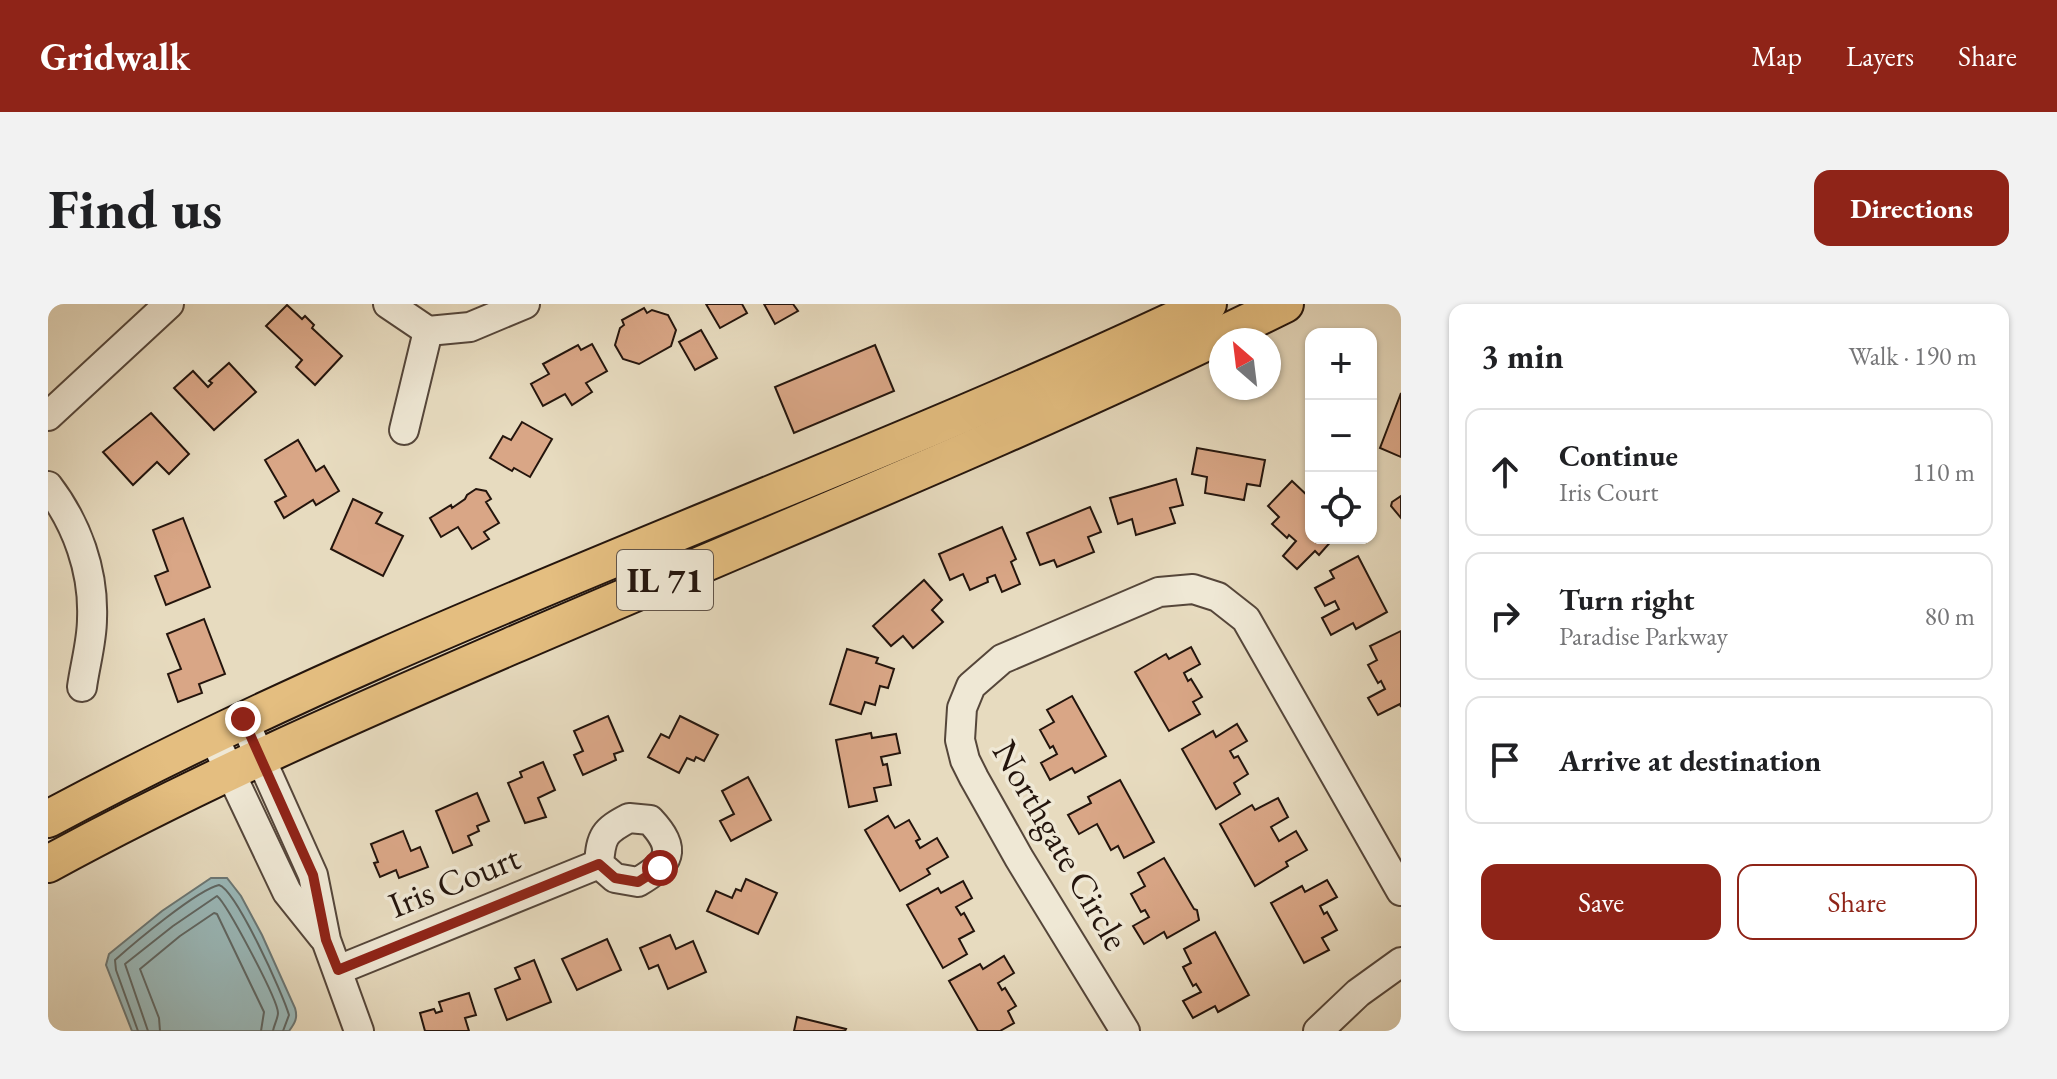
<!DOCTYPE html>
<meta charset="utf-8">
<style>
:root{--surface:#fff;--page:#f2f2f2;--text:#202124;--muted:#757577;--line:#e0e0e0;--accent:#8f2418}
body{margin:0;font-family:"EB Garamond",serif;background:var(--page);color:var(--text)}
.controls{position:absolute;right:24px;top:24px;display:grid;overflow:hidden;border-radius:16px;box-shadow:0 2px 6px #0004}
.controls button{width:72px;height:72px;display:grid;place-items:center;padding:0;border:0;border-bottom:2px solid var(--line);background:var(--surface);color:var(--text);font:40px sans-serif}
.compass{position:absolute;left:1161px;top:24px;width:72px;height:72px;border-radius:50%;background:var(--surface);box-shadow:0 2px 6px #0004;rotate:332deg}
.stop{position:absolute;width:24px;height:24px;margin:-18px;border:6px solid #8f2418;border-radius:50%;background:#fff}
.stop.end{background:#8f2418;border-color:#fff;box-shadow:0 2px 8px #0008}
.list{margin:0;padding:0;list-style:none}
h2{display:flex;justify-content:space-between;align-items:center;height:104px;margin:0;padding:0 32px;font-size:34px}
h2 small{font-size:26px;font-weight:400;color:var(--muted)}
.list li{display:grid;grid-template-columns:52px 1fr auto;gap:24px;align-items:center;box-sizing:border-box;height:128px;margin:0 16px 16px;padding:0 16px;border:2px solid var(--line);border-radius:16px}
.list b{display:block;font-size:30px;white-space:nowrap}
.list p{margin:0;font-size:26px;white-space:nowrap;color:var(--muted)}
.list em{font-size:26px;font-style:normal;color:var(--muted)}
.actions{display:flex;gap:16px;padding:24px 32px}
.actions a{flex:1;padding:18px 0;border:2px solid var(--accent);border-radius:16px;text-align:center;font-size:28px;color:var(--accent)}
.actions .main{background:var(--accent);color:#fff}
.icon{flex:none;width:44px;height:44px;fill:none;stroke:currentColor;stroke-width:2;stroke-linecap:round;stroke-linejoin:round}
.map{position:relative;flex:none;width:1353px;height:727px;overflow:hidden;border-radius:16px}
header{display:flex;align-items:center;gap:48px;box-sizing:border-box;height:112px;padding:0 40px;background:var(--accent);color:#fff}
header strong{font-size:38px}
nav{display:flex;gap:44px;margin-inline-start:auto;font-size:28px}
.intro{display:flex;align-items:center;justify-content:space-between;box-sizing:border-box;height:192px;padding:0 48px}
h1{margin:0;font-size:56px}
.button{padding:20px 36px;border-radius:16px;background:var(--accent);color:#fff;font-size:28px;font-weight:700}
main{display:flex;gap:48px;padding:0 48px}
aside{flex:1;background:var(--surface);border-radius:16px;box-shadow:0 2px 6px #0004}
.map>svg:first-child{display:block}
.water{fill:#9ab9ba;stroke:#6b7775;stroke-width:2}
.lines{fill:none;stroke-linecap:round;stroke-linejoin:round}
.shore{stroke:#5f6764;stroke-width:2}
.building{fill:#d9a686;stroke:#24150d;stroke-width:2}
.minor-casing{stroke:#55463a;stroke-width:32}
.major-casing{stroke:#24150d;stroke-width:40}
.minor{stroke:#efe8d5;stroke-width:28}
.major{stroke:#e4be80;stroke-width:36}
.route{stroke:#8f2418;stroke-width:10}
.labels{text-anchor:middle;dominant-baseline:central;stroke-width:7;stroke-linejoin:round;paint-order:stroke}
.shield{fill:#efe8d5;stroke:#615449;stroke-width:2}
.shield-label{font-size:34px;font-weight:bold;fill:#24150d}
.street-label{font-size:36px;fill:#24150d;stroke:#efe8d5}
</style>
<header>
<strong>Gridwalk</strong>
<nav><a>Map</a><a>Layers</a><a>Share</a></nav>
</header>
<div class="intro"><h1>Find us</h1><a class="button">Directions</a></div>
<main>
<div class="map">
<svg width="1353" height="727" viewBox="0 0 1353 727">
<rect width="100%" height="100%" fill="#e7dbbf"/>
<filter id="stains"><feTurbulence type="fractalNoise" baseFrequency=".0025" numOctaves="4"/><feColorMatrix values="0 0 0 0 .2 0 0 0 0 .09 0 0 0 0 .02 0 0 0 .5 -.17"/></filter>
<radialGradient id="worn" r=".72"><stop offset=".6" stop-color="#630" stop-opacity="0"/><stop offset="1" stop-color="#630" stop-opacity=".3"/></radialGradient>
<path class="water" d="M163,574h16l14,18 21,39 33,73c3,10 0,15 -6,23h-157l-26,-66 3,-11 53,-43z"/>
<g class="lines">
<g class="shore">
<path d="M90,727l-22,-61 -1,-10c19,-17 82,-70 104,-75 17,5 64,109 70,130l-6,16"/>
<path d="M100,727l-23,-67 48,-38 44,-30c10,8 61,104 61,117 0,5 -4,12 -5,18"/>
<path d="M112,727l-1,-13 -19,-49 40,-33 34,-23 3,1 47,98 -3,19"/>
</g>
</g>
<g class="building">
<path d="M658,0h36l5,9 -27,15z"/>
<path d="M716,0h29l5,7 -23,13z"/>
<path d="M239,1l15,14 3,-3 9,9 -2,3 30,28 -27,29 -19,-18 6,-7 -36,-34z"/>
<path d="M596,4l3,5 5,-3 16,5 8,15 -5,16 -32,18 -16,-5 -8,-14 5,-17 4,-3 -2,-5z"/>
<path d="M653,26l16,28 -22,12 -16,-28z"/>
<path d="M544,40l15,27 -21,12 6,9 -20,13 -7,-11 -22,12 -12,-22 18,-10 -6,-10 35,-19 3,5z"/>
<path d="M827,41l19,46 -100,42 -19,-46z"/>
<path d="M181,59l27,29 -42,38 -40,-42 19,-17 15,16 4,-4 -3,-2z"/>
<path d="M1353,89v64l-21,-9z"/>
<path d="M103,109l38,41 -20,20 -12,-12 -24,23 -30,-33z"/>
<path d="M474,118l30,17 -22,38 -16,-9 -2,3 -22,-13 13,-22 8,4z"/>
<path d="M250,136l18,31 8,-5 15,25 -23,14 -3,-5 -29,18 -9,-16 11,-6 -21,-36z"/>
<path d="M1149,144l68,12 -5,26 -13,-2 -3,16 -39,-7 2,-16 -15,-3z"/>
<path d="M1128,175l7,26 -13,3 5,15 -39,12 -4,-16 -14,5 -8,-26z"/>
<path d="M1244,177l19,18v39h23l-15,17 -4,-4 -18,18 -14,-13 13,-15 -7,-6 -2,3 -15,-14 7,-7 -11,-11z"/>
<path d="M428,185l10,2 5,8 -5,3 13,21 -15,9 5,7 -17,10 -14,-22 -17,10 -11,-19 21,-13 1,3 13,-9 2,-4z"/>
<path d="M1353,192v22l-10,-12 1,-4z"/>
<path d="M305,195l29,14 -6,10 27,13 -20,40 -52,-27z"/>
<path d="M1042,203l11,25 -13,5 6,15 -37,15 -3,-7 -14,5 -13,-32z"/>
<path d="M135,214l27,69 -44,18 -11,-29 13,-5 -15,-41z"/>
<path d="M954,223l14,32 -5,3 9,22 -18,8 -7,-17 -8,3 1,4 -18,8 -7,-16 -13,6 -11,-26z"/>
<path d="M1310,252l29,56 -31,17 -3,-6 -22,12 -9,-17 17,-9 -4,-8 -10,5 -10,-18 19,-10 -4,-7z"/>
<path d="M876,276l18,20 -10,10 11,12 -30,26 -10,-12 -12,10 -18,-20z"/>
<path d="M156,315l21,55 -26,10 3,9 -24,9 -10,-28 13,-5 -14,-35z"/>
<path d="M1353,327v76l-1,-3 -22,11 -10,-17 17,-9 -4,-8 -3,2 -10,-18 9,-5 -7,-14z"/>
<path d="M1143,343l9,17 -16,9 4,8 3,-2 11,18 -9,5 7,12 -31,17 -34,-59 31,-18 3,5z"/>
<path d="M799,345l31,9 -2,5 18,6 -6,19 -8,-2 -5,19 -10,-3 -4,12 -31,-10z"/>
<path d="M1024,392l34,60 -31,17 -3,-5 -22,12 -9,-17 16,-9 -4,-8 -3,2 -10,-18 14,-8 -7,-12z"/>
<path d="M560,412l15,35 -9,3 2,6 -33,15 -9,-20 9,-4 -9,-20z"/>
<path d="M632,412l38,19 -14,26 -8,-4 -2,4 -7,-3 -8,15 -31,-16 13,-23 8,4z"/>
<path d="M1189,420l10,17 -17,10 4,7 4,-2 10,18 -14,9 6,11 -24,15 -34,-60 31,-18 3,6z"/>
<path d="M823,429l1,5 24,-4 4,19 -19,4 2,8 4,-1 4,21 -17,3 3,13 -28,6 -13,-67z"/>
<path d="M495,458l12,28 -17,8 8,19 -21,6 -17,-40 14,-6 -2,-5z"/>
<path d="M700,473l23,43 -40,21 -11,-20 14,-7 -12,-23z"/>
<path d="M1072,476l34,62 -30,16 -6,-12 -7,4 -14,-26 -18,10 -11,-19 23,-12 -3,-6z"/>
<path d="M429,489l12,28 -12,5 2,5 -11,5 4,9 -19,8 -17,-42z"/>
<path d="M1230,494l10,19 -17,10 8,14 17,-10 11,19 -21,12 2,4 -33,20 -35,-62 32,-19 3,5z"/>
<path d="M840,512l7,12 14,-8 11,19 -4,2 4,7 17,-10 11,19 -21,12 3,5 -30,17 -35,-61z"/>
<path d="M355,527l8,20 9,-4 8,20 -29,11 -3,-8 -16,7 -6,-14 4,-1 -7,-18z"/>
<path d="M1116,554l30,51 3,1 2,10 -32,18 -3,-6 -20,12 -11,-18 16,-9 -4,-7 -4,2 -10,-18 14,-8 -7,-13z"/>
<path d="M698,575l31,14 -19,41 -51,-23 9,-20 16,7 4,-9 5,2z"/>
<path d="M1279,576l10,17 -17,9 4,8 3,-2 10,18 -15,8 7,12 -25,13 -33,-60 31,-17 3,6z"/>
<path d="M915,577l9,17 -16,9 5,8 3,-2 10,18 -15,8 8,15 -24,14 -36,-63 31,-17 3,5z"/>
<path d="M1167,628l34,63 -31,17 -3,-6 -22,12 -10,-17 18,-9 -5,-8 -3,2 -10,-19 8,-4 -7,-14z"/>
<path d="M622,631l6,14 17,-8 13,31 -38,17 -10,-24 -9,4 -9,-21z"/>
<path d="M559,635l14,31 -44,20 -15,-31z"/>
<path d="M956,652l10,17 -16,10 4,7 3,-2 11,18 -8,5 6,12 -14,8h-22l-29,-50 31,-17 3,5z"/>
<path d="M486,656l17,42 -44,18 -12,-31 25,-10 -5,-11z"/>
<path d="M421,689l7,22 -11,3 4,13h-44l-5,-18 14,-4 2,4 6,-2 -3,-9z"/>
<path d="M749,713l49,12 -1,2h-51z"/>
</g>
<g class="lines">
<g class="minor-casing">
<g id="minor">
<path d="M340,0l40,27 42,-4 55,-23"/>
<path d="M0,112l121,-112"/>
<path d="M356,126l24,-99"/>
<path d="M0,182c29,38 46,85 44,133 0,22 -7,46 -10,68"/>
<path d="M195,415l70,156 13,65 33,91"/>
<path d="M164,430l75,158 36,45"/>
<path d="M581,514l21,2c28,30 20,43 -12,62l-23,-4 -16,-14c2,-28 5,-33 30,-46z"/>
<path d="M290,666l261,-106"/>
<path d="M1077,727l-106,-173 -45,-80 -9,-18 -5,-20 2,-32 9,-22 31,-27 157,-67 34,-3 25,8 28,22 155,272"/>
<path d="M1270,727l40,-38 43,-31"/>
</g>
</g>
<g class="major-casing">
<g id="major">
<path d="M0,515c373,-201 778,-333 1160,-515"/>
<path d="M0,560c150,-82 306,-150 463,-218 259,-112 521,-217 774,-342"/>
</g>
</g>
<use href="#minor" class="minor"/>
<use href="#major" class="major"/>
</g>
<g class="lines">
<path class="route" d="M195,415l70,156 13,65 12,30 261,-106 16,14 23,4 22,-14"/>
</g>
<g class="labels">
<rect class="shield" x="569" y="246" width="96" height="60" rx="6"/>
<g class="shield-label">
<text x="617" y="276">IL 71</text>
</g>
<g class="street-label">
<text transform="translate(1013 541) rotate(60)">Northgate Circle</text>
<text transform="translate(406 577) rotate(-22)">Iris Court</text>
</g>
</g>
<rect width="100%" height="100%" filter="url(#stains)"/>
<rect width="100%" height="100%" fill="url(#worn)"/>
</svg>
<div class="controls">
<button>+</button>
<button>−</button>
<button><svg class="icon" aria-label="locate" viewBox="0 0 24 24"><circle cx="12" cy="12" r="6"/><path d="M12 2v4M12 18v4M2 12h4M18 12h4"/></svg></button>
</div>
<svg class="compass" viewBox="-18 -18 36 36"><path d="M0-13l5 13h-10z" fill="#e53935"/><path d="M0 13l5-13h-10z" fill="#757577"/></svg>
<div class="stop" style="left:612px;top:564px"></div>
<div class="stop end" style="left:195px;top:415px"></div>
</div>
<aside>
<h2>3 min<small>Walk · 190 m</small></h2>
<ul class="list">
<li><svg class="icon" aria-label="ahead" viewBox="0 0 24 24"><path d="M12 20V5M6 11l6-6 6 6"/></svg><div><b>Continue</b><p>Iris Court</p></div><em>110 m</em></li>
<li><svg class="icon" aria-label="right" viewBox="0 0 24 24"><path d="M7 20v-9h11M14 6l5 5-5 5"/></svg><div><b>Turn right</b><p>Paradise Parkway</p></div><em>80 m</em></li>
<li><svg class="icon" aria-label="arrive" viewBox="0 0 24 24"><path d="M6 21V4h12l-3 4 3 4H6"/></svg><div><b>Arrive at destination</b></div></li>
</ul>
<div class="actions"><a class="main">Save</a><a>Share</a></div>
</aside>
</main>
